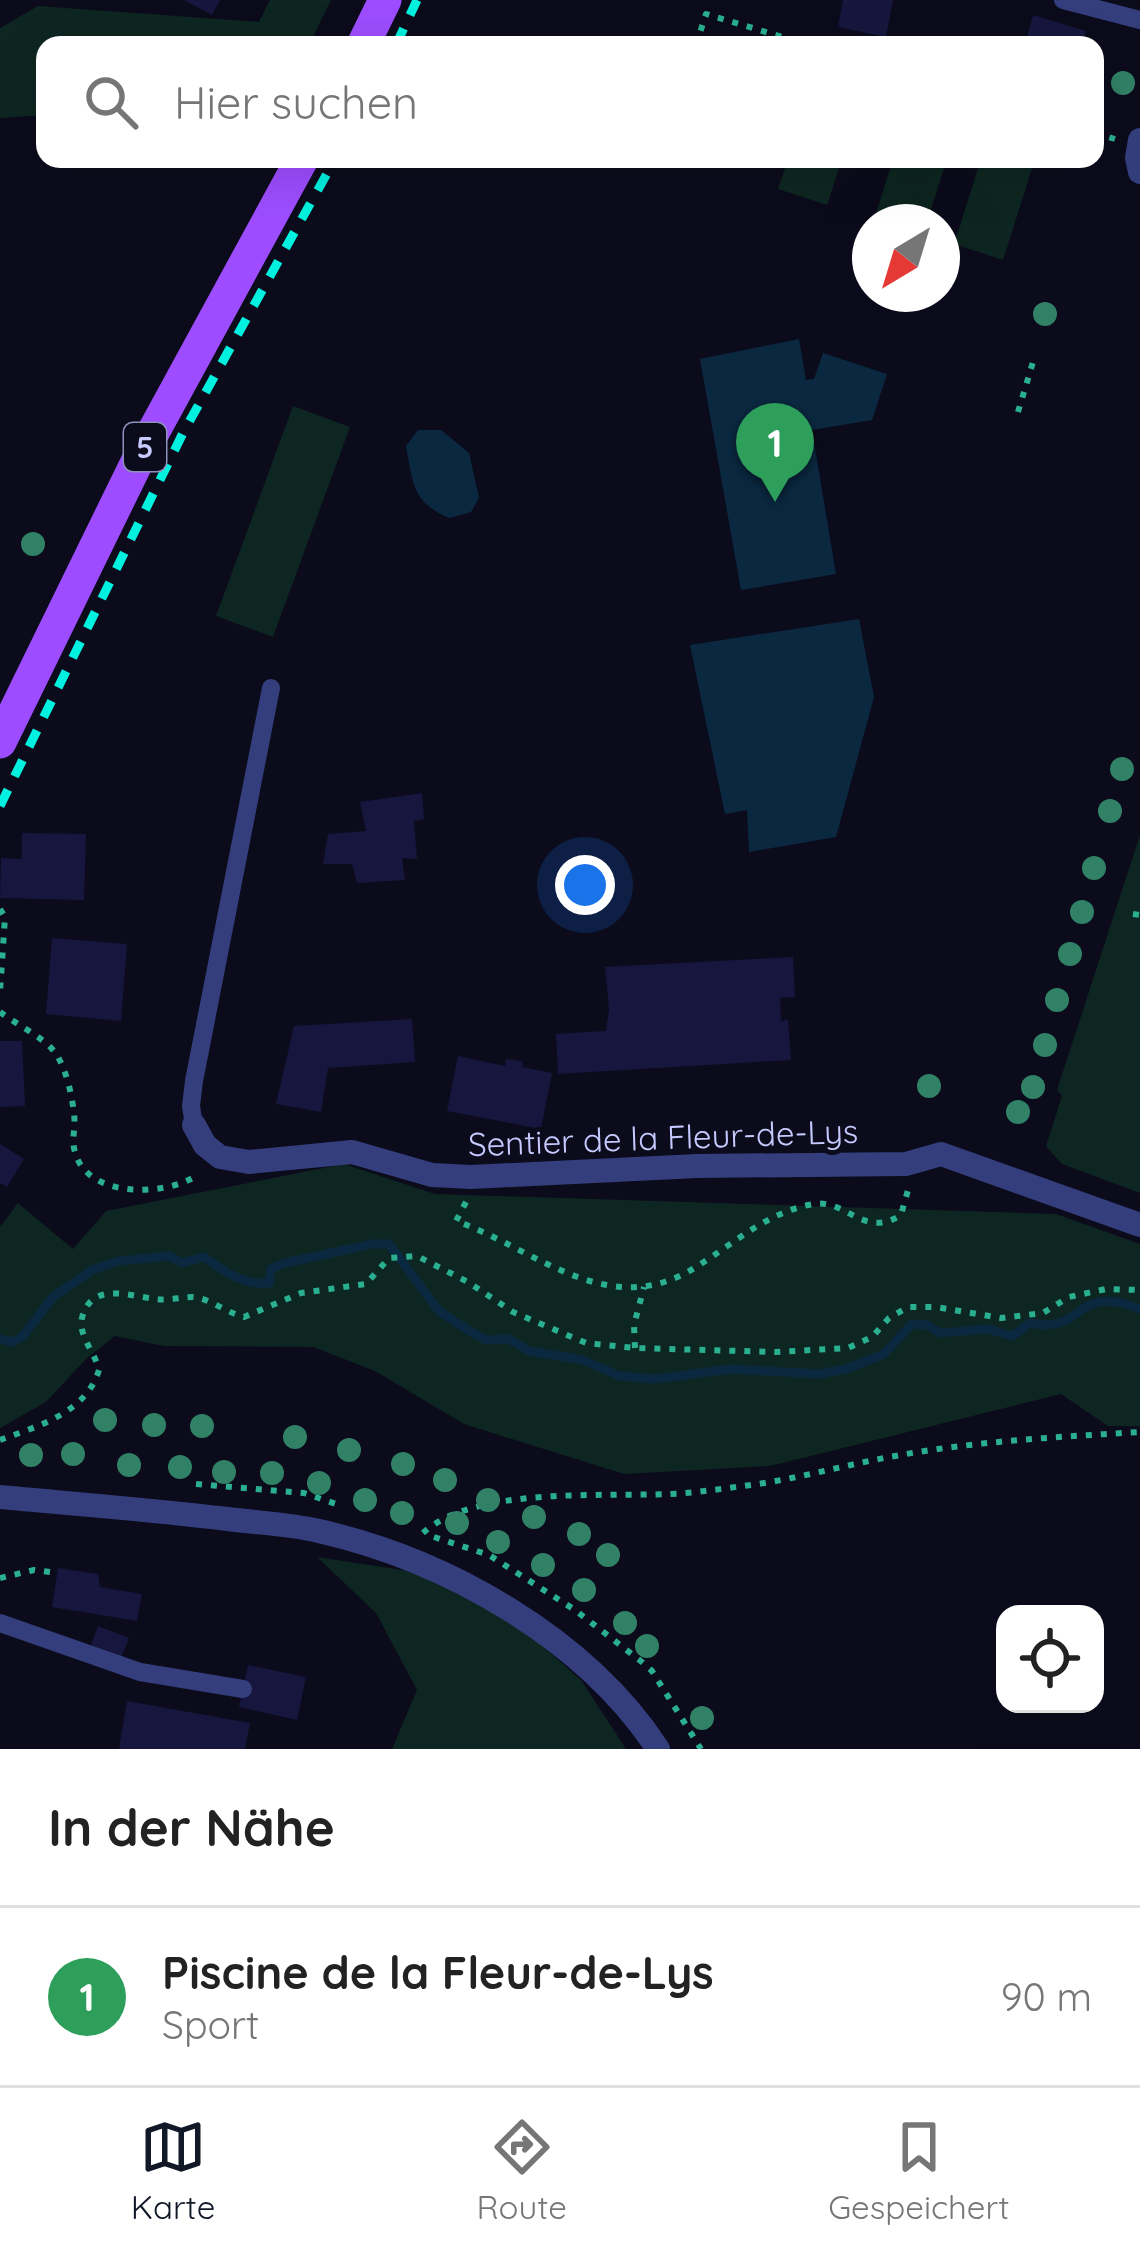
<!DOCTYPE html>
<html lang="de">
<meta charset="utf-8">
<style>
:root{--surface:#fff;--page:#f2f2f2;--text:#222;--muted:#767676;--line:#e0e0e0;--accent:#111827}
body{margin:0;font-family:Quicksand,sans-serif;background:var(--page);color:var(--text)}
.controls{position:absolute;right:36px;bottom:36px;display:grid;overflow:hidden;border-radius:24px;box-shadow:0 12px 48px #0002}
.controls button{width:108px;height:108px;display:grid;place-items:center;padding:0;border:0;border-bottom:3px solid var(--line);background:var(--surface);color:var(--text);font:60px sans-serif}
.compass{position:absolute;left:852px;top:204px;width:108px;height:108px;border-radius:50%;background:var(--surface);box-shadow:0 12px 48px #0002;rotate:218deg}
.you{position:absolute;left:585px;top:885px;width:42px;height:42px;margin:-30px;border:9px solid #fff;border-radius:50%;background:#1a73e8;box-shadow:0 0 0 18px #1a73e833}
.badge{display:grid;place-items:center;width:78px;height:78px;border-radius:50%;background:var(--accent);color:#fff;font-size:39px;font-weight:700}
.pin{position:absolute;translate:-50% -99px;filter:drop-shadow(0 3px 6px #0008)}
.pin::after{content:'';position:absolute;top:63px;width:42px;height:36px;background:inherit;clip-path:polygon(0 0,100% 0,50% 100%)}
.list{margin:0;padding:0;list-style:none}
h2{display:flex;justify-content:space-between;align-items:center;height:156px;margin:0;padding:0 48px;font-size:51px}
h2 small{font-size:39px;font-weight:400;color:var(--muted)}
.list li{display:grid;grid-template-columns:78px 1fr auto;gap:36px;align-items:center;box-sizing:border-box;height:180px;padding:0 48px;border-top:3px solid var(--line)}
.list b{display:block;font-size:45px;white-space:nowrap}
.list p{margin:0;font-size:39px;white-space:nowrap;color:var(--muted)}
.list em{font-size:39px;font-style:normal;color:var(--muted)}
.icon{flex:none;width:66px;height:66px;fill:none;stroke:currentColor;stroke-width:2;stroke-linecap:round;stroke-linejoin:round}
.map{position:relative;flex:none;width:1140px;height:1749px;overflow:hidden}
.search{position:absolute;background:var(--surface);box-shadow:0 12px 48px #0002;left:36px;right:36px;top:36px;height:132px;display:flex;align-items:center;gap:30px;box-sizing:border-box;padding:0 42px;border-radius:24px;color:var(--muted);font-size:45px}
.sheet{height:336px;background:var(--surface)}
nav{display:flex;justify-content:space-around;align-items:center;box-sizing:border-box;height:168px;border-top:3px solid var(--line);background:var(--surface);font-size:33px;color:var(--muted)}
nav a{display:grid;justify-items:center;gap:6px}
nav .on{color:var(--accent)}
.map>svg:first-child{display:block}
.green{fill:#0e2621}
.water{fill:#0a2941}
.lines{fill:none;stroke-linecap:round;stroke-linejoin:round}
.stream{stroke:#0a2941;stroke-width:9}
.building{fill:#17163e}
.path{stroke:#2ab090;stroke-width:6;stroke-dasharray:6 9;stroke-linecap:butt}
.service{stroke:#343e7d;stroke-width:18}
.minor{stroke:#343e7d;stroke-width:24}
.tertiary{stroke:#343e7d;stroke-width:24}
.primary{stroke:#9d4dff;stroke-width:33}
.rail{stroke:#00f1df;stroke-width:9;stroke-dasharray:18 15;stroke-linecap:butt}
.tree{fill:#318166}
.labels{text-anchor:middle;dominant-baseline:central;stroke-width:10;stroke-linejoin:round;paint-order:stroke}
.shield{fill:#0b0b1c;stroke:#8e91bb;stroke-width:3}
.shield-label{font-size:30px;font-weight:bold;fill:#c6caff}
.street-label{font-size:33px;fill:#c6caff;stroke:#0b0b1c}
</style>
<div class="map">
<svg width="1140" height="1749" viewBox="0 0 1140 1749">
<rect width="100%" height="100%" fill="#0b0b1c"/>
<g class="green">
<path d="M270,0h61l-22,45h-264v70l-45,3v-90l38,-22 221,16z"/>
<path d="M788,159h54l-15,46 -49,-16z"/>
<path d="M893,159h54l-20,63 -53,-2z"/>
<path d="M981,159h54l-32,101 -49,-16z"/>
<path d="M293,406l57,21 -77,210 -57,-21z"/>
<path d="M1140,835v358l-78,-29 -16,-18 16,-50 -5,-6z"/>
<path d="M344,1164l91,30 621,20 84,30v182h-32l-47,-32 -291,72 -146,8 -160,-50 -89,-53 -62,-24 -149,-1 -49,-10 -28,22 -41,44 -46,26v-201l18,-24 55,46 33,-38z"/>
<path d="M317,1557l98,15 106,55 60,53 45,69h-234l25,-59 -41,-77z"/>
</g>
<g class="water">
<path d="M799,339l7,41 8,-1 9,-26 64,21 -15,46 -60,10 24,144 -95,16 -41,-231z"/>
<path d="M418,430h23l28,23 10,45 -8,14 -22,6c-37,-16 -36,-35 -43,-72z"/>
<path d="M859,619l15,78 -38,140 -87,15 -2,-42 -22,4 -35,-169z"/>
</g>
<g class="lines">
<path class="stream" d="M0,1339l13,3 10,-6 30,-39 39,-27 26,-9 51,-5 13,7 22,-6c21,14 39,29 65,26l2,-14 14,-6 87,-19h17l50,67 27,18 20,11 23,-1 20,12 54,9 36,16 37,3 74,-10 89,5 27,-5 38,-15 28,-30 15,1 13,8 47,-4 26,7 17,-13c57,12 42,-41 110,-14"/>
</g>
<g class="building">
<path d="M184,0h36l-8,15z"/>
<path d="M843,0h50l-7,37 -48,-10z"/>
<path d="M1033,15l53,16 -4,14h-57z"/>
<path d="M422,793l2,26 -10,2 3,38 -15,-1 3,22 -48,3 -5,-19h-29l5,-30 38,-3 -6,-29z"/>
<path d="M22,833l64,1 -2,66 -84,-2 1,-40 21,1z"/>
<path d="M52,938l75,6 -6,77 -75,-7z"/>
<path d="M793,957l2,40 -15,1 1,23 7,-1 3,40 -233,14 -2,-40 50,-3 3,-22 -4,-42z"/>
<path d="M412,1019l3,43 -87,6 -7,44 -45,-8 18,-78z"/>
<path d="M0,1041h22l3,65 -25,1z"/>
<path d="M458,1056l47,10 1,-7 16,2v6l30,6 -11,56 -94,-18z"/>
<path d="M0,1144l24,15 -17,28 -7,-4z"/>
<path d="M58,1568l40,6 2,13 42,7 -5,27 -85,-14z"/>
<path d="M98,1626l31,12 -8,20 -30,-13z"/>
<path d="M248,1665l58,12 -9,43 -58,-13z"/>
<path d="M127,1701l123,22 -5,26h-126z"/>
</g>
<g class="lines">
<g class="path">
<path d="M696,45l10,-31 103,31"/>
<path d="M1095,133l20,6"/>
<path d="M1018,412l15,-50"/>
<path d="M0,909l5,8 -5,75"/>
<path d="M1133,914l7,1"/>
<path d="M0,1012c16,12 41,24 54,39 12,16 18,44 20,63 2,13 -3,26 1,38 12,47 92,45 124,22"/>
<path d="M466,1202l-10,19c82,29 154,103 243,44 37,-23 70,-54 115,-61 32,-5 50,35 87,11l7,-25"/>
<path d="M635,1348l-1,-23 10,-38"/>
<path d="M0,1440c38,-14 86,-27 99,-70 -4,-18 -21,-34 -17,-52 9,-37 48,-22 73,-19 13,2 25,-2 38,-2 16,1 34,16 51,20l57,-24 65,-9 23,-26 28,-2 51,26 45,30 73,31 49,5 141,4 72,-4 24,-11 17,-19 19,-11h28l65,11 42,-5 26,-16 37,-8 34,1"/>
<path d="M196,1484l108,9 32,11"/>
<path d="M423,1533c51,-47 181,-36 247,-39 25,-1 49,-5 73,-8 51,-6 101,-21 152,-30 81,-15 163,-19 245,-24"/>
<path d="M434,1537l55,18 86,55 67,52 10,9 49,78"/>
<path d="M0,1578l34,-8 23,3"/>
</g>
<g class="service">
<path d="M1063,0l77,20"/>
<path d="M194,1125l-3,-19 3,-25 77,-393"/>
<path d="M0,1623l140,49 103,17"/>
</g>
<g class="minor">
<path d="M1140,140l-3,18 3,14"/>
<path d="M194,1125l11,20 15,12 29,5 103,-10 80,23 39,2 226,-11 209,-2 35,-10 199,71"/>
</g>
<path class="tertiary" d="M0,1497c76,7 152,13 228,22 30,4 62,5 91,12 128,29 266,107 339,218"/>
<g class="primary">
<path d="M363,45l22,-45"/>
<path d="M0,742l138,-282 164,-301"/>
</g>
<g class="rail">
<path d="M396,45l21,-45"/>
<path d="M0,806l183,-373 152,-274"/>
</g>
</g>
<g class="tree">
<circle cx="1123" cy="83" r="12"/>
<circle cx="1045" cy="314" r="12"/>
<circle cx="33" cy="544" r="12"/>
<circle cx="1122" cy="769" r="12"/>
<circle cx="1110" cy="811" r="12"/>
<circle cx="1094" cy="868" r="12"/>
<circle cx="1082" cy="912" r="12"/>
<circle cx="1070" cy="954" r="12"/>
<circle cx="1057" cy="1000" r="12"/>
<circle cx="1045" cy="1045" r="12"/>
<circle cx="929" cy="1086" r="12"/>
<circle cx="1033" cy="1087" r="12"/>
<circle cx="1018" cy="1112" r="12"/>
<circle cx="105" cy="1420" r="12"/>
<circle cx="154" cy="1425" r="12"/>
<circle cx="202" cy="1426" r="12"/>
<circle cx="295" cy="1437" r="12"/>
<circle cx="349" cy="1450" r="12"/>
<circle cx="73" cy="1454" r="12"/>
<circle cx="31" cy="1455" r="12"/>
<circle cx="403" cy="1464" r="12"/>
<circle cx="129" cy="1465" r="12"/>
<circle cx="180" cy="1467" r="12"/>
<circle cx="224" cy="1472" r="12"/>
<circle cx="272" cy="1473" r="12"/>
<circle cx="445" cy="1480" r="12"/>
<circle cx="319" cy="1483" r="12"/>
<circle cx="365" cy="1500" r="12"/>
<circle cx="488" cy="1500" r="12"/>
<circle cx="402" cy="1513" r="12"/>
<circle cx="534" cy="1517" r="12"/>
<circle cx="457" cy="1523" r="12"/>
<circle cx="579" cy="1534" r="12"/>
<circle cx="498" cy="1542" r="12"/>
<circle cx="608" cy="1555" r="12"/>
<circle cx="543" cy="1565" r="12"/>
<circle cx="584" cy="1590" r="12"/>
<circle cx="625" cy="1623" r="12"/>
<circle cx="647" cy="1646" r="12"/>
<circle cx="702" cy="1718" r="12"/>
</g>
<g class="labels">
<rect class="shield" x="124" y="423" width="42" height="48" rx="9"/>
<g class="shield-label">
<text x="145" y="447">5</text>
</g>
<g class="street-label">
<text transform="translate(663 1137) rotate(-2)">Sentier de la Fleur-de-Lys</text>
</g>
</g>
</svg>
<div class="controls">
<button><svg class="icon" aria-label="locate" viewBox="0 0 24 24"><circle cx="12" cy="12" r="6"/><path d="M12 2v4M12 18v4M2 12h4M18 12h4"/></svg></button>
</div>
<svg class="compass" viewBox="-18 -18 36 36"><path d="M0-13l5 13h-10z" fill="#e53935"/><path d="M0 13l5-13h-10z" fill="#767676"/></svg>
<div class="you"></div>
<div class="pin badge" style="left:775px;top:502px;background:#2e9e5b">1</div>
<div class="search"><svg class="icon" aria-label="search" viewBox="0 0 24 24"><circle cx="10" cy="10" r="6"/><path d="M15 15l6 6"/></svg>Hier suchen</div>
</div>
<section class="sheet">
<h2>In der Nähe<small></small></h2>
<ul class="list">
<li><span class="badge" style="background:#2e9e5b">1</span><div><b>Piscine de la Fleur-de-Lys</b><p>Sport</p></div><em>90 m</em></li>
</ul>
</section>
<nav>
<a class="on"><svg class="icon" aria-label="map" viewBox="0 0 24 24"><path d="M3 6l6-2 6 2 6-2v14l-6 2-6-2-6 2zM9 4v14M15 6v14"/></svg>Karte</a>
<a><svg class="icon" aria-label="directions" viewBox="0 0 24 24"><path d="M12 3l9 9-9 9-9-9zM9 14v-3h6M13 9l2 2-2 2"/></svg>Route</a>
<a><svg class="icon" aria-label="saved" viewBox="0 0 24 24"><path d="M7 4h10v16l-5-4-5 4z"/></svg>Gespeichert</a>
</nav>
